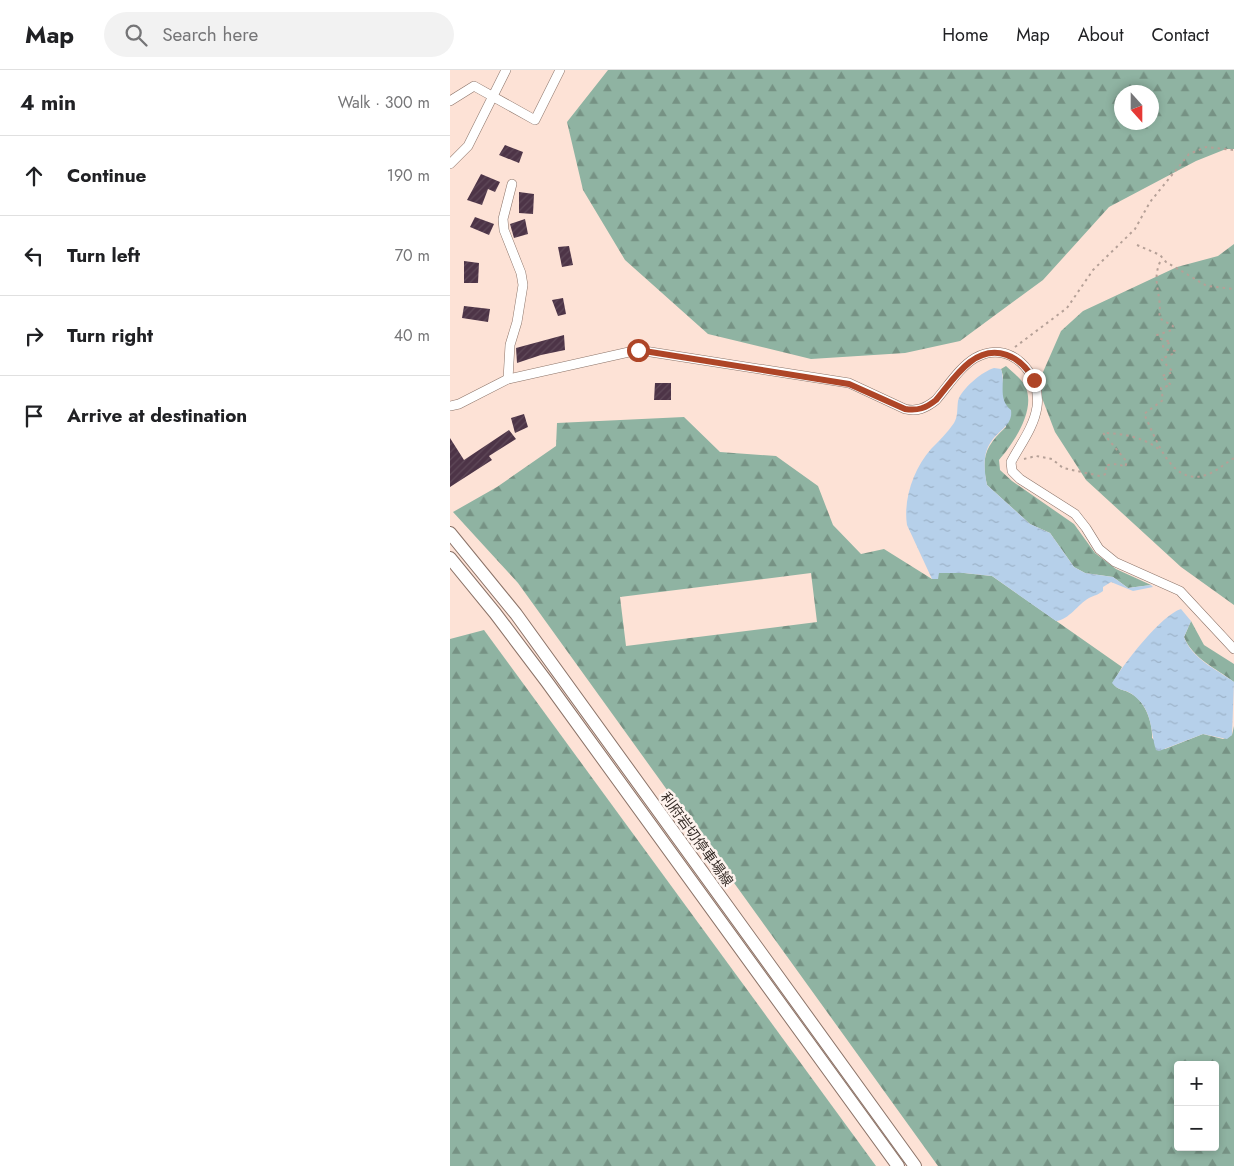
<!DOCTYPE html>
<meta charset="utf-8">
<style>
:root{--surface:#fff;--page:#f2f2f2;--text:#202124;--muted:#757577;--line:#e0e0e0}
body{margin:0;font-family:Jost,"Noto Sans JP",sans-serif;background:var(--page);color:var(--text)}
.controls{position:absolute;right:15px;bottom:15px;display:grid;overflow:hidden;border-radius:5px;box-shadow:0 2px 8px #0003}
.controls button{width:45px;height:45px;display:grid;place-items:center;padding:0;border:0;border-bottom:1px solid var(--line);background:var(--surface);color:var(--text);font:25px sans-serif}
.compass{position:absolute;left:664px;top:15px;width:45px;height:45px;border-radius:50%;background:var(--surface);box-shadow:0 2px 8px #0003;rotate:159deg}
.stop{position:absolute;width:15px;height:15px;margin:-11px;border:4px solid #ae4527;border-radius:50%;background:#fff}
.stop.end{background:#ae4527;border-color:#fff;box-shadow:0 1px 5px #0008}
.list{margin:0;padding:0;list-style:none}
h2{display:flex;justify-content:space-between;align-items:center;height:65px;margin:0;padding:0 20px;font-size:21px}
h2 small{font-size:16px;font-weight:400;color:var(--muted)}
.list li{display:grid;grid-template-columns:32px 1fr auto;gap:15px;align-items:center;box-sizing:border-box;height:80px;padding:0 20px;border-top:1px solid var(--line)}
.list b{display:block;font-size:19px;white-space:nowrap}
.list em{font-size:16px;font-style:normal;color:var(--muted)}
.icon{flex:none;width:28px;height:28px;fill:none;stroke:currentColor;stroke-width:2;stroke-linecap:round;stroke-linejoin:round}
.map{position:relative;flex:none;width:784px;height:1096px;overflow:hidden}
header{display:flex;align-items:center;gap:30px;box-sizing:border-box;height:70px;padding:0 25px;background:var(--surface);border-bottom:1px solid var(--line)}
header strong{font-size:24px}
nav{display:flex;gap:28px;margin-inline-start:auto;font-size:18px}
.search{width:350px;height:45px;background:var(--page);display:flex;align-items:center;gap:12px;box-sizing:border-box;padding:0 18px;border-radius:28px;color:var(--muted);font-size:19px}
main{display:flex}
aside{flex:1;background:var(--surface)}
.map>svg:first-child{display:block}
.forest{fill:url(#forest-firs);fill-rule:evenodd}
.water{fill:url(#water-ripples)}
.building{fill:url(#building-hatch)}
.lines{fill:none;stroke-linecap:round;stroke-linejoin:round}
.street-casing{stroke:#8b7368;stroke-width:10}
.secondary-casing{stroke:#8b7368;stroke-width:14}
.path{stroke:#b5a097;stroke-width:2;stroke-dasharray:2.5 4;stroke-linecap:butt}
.street{stroke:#fff;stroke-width:9}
.secondary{stroke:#fff;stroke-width:12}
.route{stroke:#ae4527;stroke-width:6}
.labels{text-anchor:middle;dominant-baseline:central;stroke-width:5;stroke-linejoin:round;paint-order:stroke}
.street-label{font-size:14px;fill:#362c27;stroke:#fef3ee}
</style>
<header>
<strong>Map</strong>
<div class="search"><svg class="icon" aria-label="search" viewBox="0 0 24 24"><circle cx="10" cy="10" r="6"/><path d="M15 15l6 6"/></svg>Search here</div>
<nav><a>Home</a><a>Map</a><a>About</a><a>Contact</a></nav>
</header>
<main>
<aside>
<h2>4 min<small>Walk · 300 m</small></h2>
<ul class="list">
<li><svg class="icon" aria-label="ahead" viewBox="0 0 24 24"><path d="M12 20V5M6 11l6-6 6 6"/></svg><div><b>Continue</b></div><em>190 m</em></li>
<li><svg class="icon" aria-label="left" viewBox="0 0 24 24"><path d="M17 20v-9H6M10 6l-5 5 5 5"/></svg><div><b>Turn left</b></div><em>70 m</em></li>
<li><svg class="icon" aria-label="right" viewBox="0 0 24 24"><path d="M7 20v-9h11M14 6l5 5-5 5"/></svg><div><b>Turn right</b></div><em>40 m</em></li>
<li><svg class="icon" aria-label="arrive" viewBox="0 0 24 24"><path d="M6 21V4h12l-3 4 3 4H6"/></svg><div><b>Arrive at destination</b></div></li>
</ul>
</aside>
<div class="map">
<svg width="784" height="1096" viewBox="0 0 784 1096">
<defs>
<pattern id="forest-firs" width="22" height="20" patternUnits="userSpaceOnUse" patternTransform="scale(1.25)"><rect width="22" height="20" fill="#8fb3a2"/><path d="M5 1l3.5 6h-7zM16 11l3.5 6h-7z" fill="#769284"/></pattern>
<pattern id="water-ripples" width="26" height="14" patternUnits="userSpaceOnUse" patternTransform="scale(1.25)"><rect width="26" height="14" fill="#b6d0ea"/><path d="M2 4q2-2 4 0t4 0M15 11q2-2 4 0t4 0" fill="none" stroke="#9db3c9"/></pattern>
<pattern id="building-hatch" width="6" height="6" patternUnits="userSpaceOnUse" patternTransform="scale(1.25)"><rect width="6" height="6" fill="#4d3447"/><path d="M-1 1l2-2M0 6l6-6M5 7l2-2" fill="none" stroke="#5f4959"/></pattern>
</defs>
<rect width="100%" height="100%" fill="#fde2d6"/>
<g class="forest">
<path d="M158,0h626v79h-8l-30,12 -87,46 -66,73 -83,61 -55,12 -94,6 -103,-25 -83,-74 -42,-70 -16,-68zM702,22v30h-30v-30z"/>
<path d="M784,174v361l-53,-38 -95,-87 -31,-48 -13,-34 -2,-19 21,-48 22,-20 94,-44 41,-11z"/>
<path d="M556,296c6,6 16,13 19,20 12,23 -12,58 -26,74l1,10 12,11 62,43 21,29 21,16 35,16 -23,3 -15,-11 -28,-4 -11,-6 -24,-34 -20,-9 -43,-39c-6,-27 -2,-39 19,-58l-1,-21 -4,-15 2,-15 -2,-7z"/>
<path d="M234,347l36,35 56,4 42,30 15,39 28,29 23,-5 48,30 6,-1v-5h26l28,3 130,91 -9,16c4,7 10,6 17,10 15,7 23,30 22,45l13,11 38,-15 20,5 9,-4 2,-9v440h-296l-420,-583 -65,-71 44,-25 59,-41 1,-23zM361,503l6,49 -191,24 -6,-49zM728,995h37v82h-37z"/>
<path d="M741,551l13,24 30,19v18c-18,-14 -41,-23 -50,-45z"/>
<path d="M34,560l392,536h-426v-527z"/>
</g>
<g class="water">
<path d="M544,298l7,1c5,14 -4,30 10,41 2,14 -10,19 -18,29 -11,13 -9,31 -6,46l43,39 20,9 24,34 11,6 28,4 15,11 23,-3 2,2 -20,4 -22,-9 -8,5v4c-5,4 -8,4 -14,7 -11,6 -20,22 -33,23l-64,-45 -28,-3h-25l-1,6h-6l-25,-54c-4,-26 7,-57 24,-76 8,-8 16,-16 23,-26 4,-6 3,-15 4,-22 3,-12 25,-30 36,-33z"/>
<path d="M731,539l10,12 -7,16c8,22 32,32 50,45l-2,53 -5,4 -24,-5 -44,17 -3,-1c-6,-20 -3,-41 -24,-56 -7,-5 -14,-3 -20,-11 11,-18 49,-68 69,-74z"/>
</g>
<g class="building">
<path d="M55,75l18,7 -4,11 -20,-8z"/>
<path d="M31,104l19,8 -5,10 -7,-3 -6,16 -15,-5z"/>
<path d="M69,122l15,2 -1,20 -14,-1z"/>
<path d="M25,147l19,7 -5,11 -19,-8z"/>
<path d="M75,149l3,15 -14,4 -4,-14z"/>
<path d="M119,176l4,19 -11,2 -4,-20z"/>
<path d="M14,191l15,2 -1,20h-14z"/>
<path d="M113,228l3,16 -8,2 -6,-16z"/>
<path d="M14,236l26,3 -2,13 -26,-4z"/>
<path d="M114,265l1,15 -24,5 -24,8 -1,-15z"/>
<path d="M205,313h16v17h-17z"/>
<path d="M74,344l4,13 -13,6 -4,-15z"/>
<path d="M59,360l7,9 -27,17 3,4 -42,27v-49l14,22z"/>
</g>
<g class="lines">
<g class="street-casing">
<g id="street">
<path d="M0,31l24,-15 61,34 25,-50"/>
<path d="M0,94l18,-18 38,-76"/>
<path d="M58,309l2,-34 7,-23 6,-37 -2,-12 -17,-43 -1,-11 9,-35"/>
<path d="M0,336l9,-2 49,-25 130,-29 211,33 56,26c12,3 21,-1 31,-9 12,-14 24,-33 39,-42 34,-20 67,15 62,49 -3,20 -17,38 -26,55l1,9 8,8 55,35 11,14 13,21 16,13 65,29 54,58"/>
</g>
</g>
<g class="secondary-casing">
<g id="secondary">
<path d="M0,463l66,81 399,552"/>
<path d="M0,488l45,55 52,69 351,484"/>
</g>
</g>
<g class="path">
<path d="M687,175l23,10 6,7 41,24 27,3"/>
<path d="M710,192c-9,21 3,33 -1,56l14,8 -1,4 -15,5 4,4 10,3 -8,4 1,3 11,2v2l-14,6 12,13 -11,4 9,9 -10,3 2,12 -19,14c13,26 28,77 67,59 8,-4 15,-10 23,-15"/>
<path d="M565,277l52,-39 26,-38 42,-41 15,-27 39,-48 17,-7 28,3"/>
<path d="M574,389l12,-3 16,3 11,9 37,8 6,-2v-9l12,-1 7,3 2,-5 -24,-29c20,0 42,5 57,17"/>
</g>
<use href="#street" class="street"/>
<use href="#secondary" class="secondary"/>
</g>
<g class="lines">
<path class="route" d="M188,280l211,34 56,25c13,2 21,-1 31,-9 11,-13 21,-28 34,-38 25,-19 51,-6 64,18"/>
</g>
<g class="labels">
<g class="street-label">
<text transform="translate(247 769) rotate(54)">利府岩切停車場線</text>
</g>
</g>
</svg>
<div class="controls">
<button>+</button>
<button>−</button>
</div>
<svg class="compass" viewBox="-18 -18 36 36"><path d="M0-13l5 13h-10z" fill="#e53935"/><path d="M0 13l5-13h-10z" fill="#757577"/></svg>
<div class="stop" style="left:188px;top:280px"></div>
<div class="stop end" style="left:584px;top:310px"></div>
</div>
</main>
